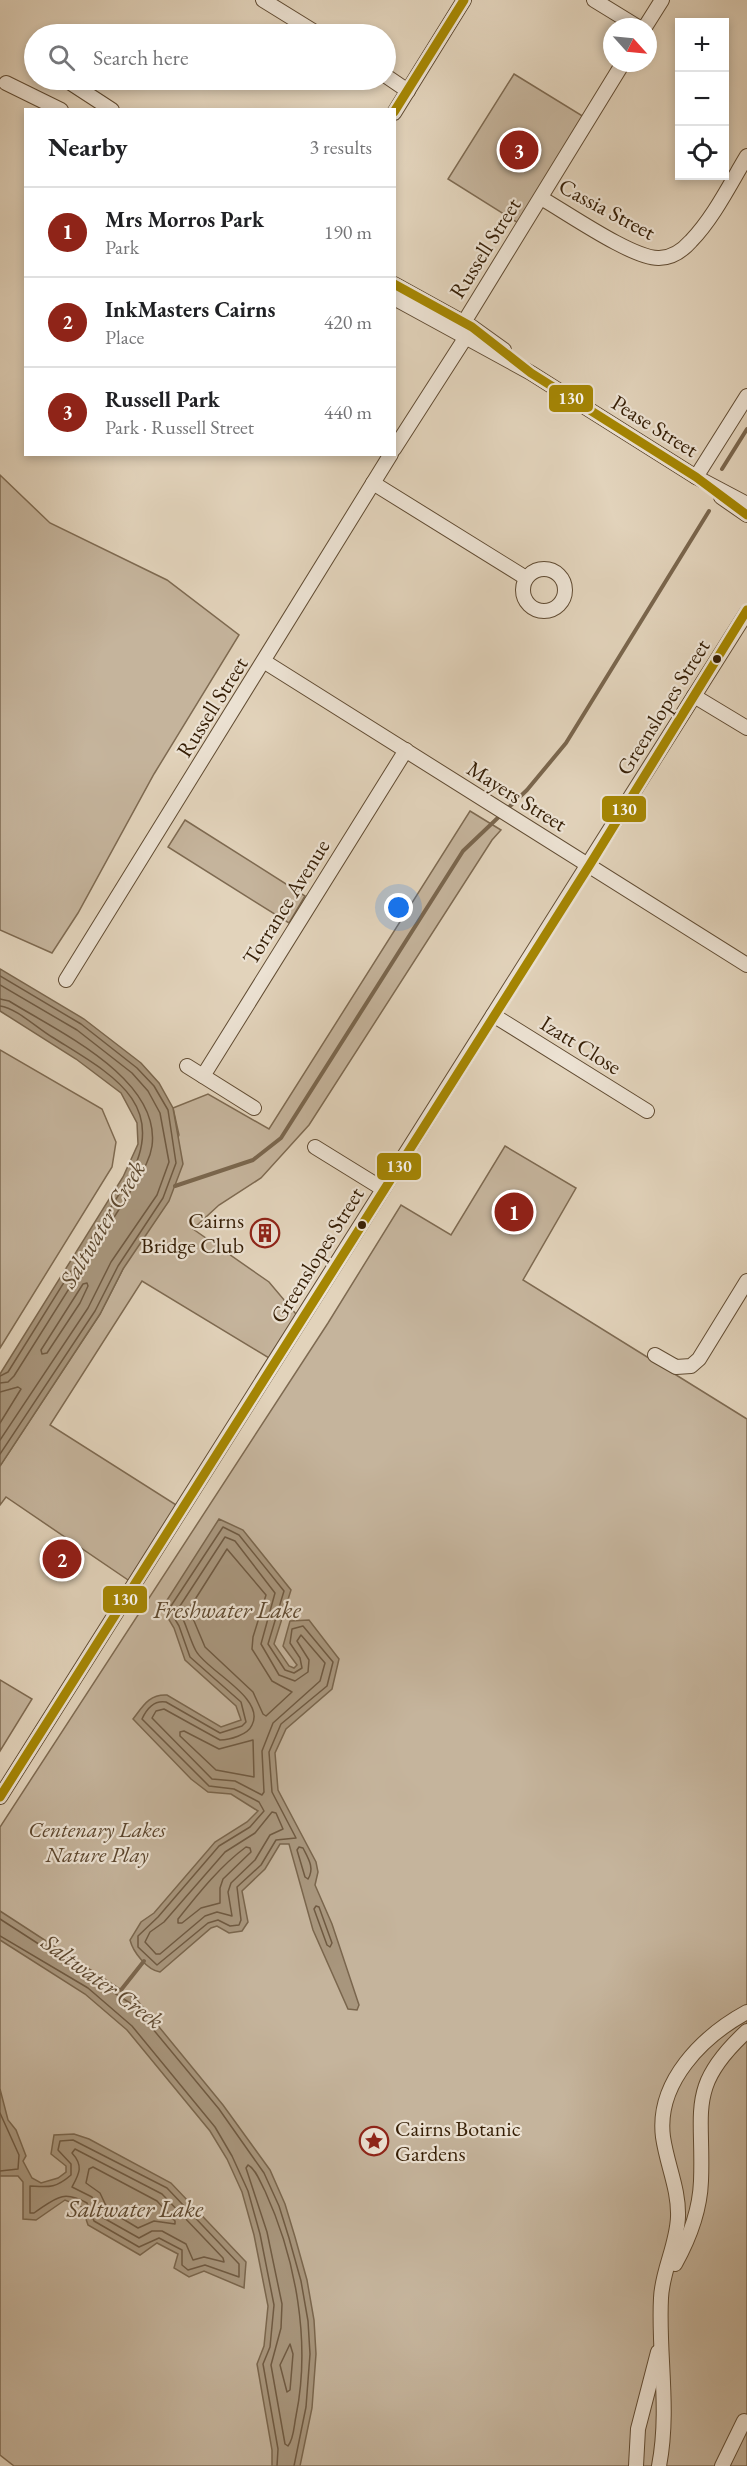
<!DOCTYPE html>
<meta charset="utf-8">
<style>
:root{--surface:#fff;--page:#f6f6f6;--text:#202124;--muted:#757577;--line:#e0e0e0;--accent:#8f2418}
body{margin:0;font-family:"EB Garamond",serif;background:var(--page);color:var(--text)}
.controls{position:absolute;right:18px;top:18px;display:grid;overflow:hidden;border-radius:0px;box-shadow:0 3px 9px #0003}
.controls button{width:54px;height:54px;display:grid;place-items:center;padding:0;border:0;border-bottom:2px solid var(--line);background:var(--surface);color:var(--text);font:30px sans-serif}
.compass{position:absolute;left:603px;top:18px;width:54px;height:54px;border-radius:50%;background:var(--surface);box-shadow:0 3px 9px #0003;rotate:117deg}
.you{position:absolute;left:399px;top:908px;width:21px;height:21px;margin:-15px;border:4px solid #fff;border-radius:50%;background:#1a73e8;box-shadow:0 0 0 9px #1a73e833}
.badge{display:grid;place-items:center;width:39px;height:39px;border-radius:50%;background:var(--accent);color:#fff;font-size:20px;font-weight:700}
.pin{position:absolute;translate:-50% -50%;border:3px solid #fff;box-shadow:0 2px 6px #0006}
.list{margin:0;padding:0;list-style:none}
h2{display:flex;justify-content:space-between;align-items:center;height:78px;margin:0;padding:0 24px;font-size:26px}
h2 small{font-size:20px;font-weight:400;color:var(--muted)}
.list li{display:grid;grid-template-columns:39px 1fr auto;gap:18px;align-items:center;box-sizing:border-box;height:90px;padding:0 24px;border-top:2px solid var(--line)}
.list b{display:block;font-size:22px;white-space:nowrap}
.list p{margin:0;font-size:20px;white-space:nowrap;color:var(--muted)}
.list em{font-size:20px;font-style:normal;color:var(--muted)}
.icon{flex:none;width:33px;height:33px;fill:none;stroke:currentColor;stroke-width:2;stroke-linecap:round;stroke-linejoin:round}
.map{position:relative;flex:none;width:747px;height:2466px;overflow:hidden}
.search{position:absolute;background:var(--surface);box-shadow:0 3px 9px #0003;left:24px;top:24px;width:372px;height:66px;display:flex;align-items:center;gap:15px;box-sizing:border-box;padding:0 21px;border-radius:33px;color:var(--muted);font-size:22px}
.panel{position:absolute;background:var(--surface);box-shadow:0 3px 9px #0003;left:24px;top:108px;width:372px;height:348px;border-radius:0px}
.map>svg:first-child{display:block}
.green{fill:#c5b49c;stroke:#7e6a51;stroke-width:1.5}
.water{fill:#a8967d;stroke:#7a664d;stroke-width:1.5}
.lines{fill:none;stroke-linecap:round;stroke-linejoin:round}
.shore{stroke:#6f5a42;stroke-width:1.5}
.stream{stroke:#7a664d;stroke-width:4}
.minor-casing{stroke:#614c33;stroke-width:16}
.minor{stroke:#ece2d3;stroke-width:14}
.bus-1-casing{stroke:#ece2d3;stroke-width:14}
.bus-1{stroke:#a58603;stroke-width:9}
.bus-dot{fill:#361f06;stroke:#ece2d3;stroke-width:2}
.labels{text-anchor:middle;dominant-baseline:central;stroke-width:4.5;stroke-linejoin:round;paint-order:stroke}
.street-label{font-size:22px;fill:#361f06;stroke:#ece2d3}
.poi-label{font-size:22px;fill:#361f06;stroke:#ece2d3;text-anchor:end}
.park-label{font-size:22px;font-style:italic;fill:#5a442c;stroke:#ece2d3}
.water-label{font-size:24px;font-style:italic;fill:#5e4930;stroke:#ece2d3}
.line-badge{stroke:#ece2d3;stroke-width:2}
.badge-label{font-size:16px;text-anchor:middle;font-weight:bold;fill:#fff}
</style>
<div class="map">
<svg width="747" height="2466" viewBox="0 0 747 2466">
<rect width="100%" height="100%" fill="#e2d3bb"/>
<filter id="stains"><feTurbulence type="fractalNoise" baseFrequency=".00333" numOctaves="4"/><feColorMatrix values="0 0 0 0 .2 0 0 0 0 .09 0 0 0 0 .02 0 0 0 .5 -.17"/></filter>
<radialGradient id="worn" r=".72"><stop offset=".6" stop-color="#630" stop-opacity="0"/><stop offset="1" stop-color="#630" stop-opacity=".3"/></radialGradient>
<g class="green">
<path d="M514,74l75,46 -66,106 -75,-47z"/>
<path d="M0,475l50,48 117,57 72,55 -85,139 -76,139 -26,40 -52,-23z"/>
<path d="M470,811l31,19 -9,10 -183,285 -48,53 -42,27 -26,24 76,53 32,38 -27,41 -132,-80 -92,144 131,83 -47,76 -128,-87 -6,8v-39l100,-152 23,-45 56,-134 -6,-27 35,-14 61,35z"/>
<path d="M185,820l120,76 -16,27 -121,-76z"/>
<path d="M0,1050l102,59 14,33 -4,25 -112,181z"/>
<path d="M505,1146l71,42 -53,92 224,139v1047h-733l-14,-11v-628l328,-504 73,-118 50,30z"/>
<path d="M0,1680l32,19 -32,52z"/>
</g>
<g class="water">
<path d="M0,969l84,50 57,44 18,20 14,25 10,56 -14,37 -46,68 -23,45 -100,152v-92l123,-197 15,-33 -1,-21 -16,-30 -45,-34 -76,-48z"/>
<path d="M219,1519l24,11 48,60 -17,54 15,22 5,2 3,-3 -14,-19 7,-25 19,-1 30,39 -7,30 -46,40 -11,24 3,37 38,72 2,10 -3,13 17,39 27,81 -2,5 -9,-1 -35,-79 -24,-86h-9l-15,25 -23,22 6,31 -6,9 -13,2 -12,-7 -6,2 -51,44c-13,-2 -27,-20 -30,-32l11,-18 13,-9 61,-71 32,-20 11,-11 -27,-17 -23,-2 -17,-13 -58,-60c10,-13 16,-25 34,-24l54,32 20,-7 -5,-14 -51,-46 -11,-32 -12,-20z"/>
<path d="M0,1911l137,89 86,105 47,65 15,34 10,33 12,43 7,40 2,34 -4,54 -12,58h-28v-16l-15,-86 7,-18 4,-40 -14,-71 -12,-43 -15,-33 -17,-28 -83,-101 -42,-36 -85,-54z"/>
<path d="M0,2089l8,31 8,10 10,26 -3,5 9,17 9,5 17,-5 8,-6v-6l-15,-12 3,-19 20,-1 15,5 82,44 75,79 -2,26 -40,-17 -15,6 -15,-9 4,-14 -21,-11 -17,12 -52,-30 -6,-18 -17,-7 -29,20 -13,-1v-37l-5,-6h-18z"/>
</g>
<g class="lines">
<g class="shore">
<path d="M0,976l81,48 56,44 17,18 14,24 8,53 -13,35 -45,68 -23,45 -95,143"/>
<path d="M0,985l77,45 55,43 16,18 12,22 9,49 -12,33 -46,67 -23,46 -88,132"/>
<path d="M0,999l9,2c48,30 152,77 143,145 -2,14 -10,26 -17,38l-121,192 -6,6 -8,1"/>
<path d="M0,1006c16,2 37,22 52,31 57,36 120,66 76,143l-120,192 -8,4"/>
<path d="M87,1283l1,3 -8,17 -33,50 -5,1 -1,-4 42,-66z"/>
<path d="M0,1392l18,-5 3,2 -21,34"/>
<path d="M223,1527l16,8 45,56 -16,53 17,26 9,3 8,-5 -2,-10 -10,-15 2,-14 11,-3 30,36 -6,24 -46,38 -12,28 3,40 24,46 -20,2 -15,25 -24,22 4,33 -2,5 -9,1 -12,-6 -10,3 -51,42 -19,-18v-11l20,-19 61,-71 31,-19 14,-16 -5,-9 -25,-13 -25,-3 -67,-67c5,-11 12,-19 24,-17l54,31 22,-7 4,-4 -5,-20 -51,-45 -11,-31 -10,-17z"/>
<path d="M225,1537l10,4 40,52 -14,51 18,31 16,6 13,-9 1,-12 -12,-19 4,-6 24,28 -5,18 -47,42 -11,28 2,41 -2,3 -27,-14 -23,-2 -60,-61 4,-7 8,-2 56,31c9,0 28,-5 32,-15 14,-27 -45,-54 -56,-74 -7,-13 -10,-29 -18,-42z"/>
<path d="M227,1549l39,46 -13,42 -1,12 20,32 20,11 -26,24 -3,-2 -10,-22 -48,-45 -16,-38z"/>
<path d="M184,1731l35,18 34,-9 1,37 -38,-7 -36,-34v-4z"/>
<path d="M272,1812l4,1 7,16 -13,6 -15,25 -24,23 -3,9 4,24 -15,-4 -12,4 -45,38h-4l-11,-12 5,-10 14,-10 61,-70 30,-19z"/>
<path d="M246,1847l4,1 1,4 -28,27 -3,9v15l-19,5 -19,15h-4v-4c20,-25 42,-53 68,-72z"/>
<path d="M299,1847l4,1c5,10 12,20 5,31l-3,-2 -8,-27z"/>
<path d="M316,1906l3,1 13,36 -2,4 -3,-2 -13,-36z"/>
<path d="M0,1919l133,86 86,104 45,64 15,33 10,32 12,43 7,40 2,33 -4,53 -12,59"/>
<path d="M0,1936l88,52 44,38 83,101 17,29 16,35 12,43 14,71 -4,42 -7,17 15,85 -1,17"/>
<path d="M0,2113l19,42 -1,14 -18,2"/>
<path d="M73,2140l94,48 72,76v13l-34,-12 -17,5 -6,-5v-15l-23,-12 -20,9 -45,-26 -7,-18c-25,-14 -32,-4 -53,10h-4v-27c18,1 25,3 41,-11v-11l-13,-14 2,-9z"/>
<path d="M75,2149l87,45 61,64 1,4 -20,-5 -11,3 -7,-16 -24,-13h-10l-13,7 -39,-22 -8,-19 -20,-10c7,-13 12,-21 0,-34z"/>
<path d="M248,2165c8,4 12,17 17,26 31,68 46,151 31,225 -2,9 -2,23 -8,30l-3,-2 -14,-79 10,-37 1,-24 -15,-72 -21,-64z"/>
<path d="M93,2167l64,34 18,20v3l-21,-3 -16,7 -30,-18 -8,-17 -14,-10 3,-14z"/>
<path d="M290,2344l3,10 -3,36 -3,2 -7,-27z"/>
</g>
<g class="stream">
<path d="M722,469l25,-40"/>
<path d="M175,1186l78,-26 28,-22 182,-287 64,-61 39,-47 143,-232"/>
<path d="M121,1990l23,-29"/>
</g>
<g class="minor-casing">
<g id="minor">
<path d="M263,0l55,34"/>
<path d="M594,0l44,27"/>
<path d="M645,27l17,-27"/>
<path d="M34,58v1"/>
<path d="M386,76l22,15"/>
<path d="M66,80l46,30"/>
<path d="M6,83l55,27"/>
<path d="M394,113l70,-113"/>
<path d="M541,198c25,14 92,61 118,60 13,0 24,-8 32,-17 23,-24 39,-57 56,-85"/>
<path d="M394,284l78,43 32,23"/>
<path d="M394,298l137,75 165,104 51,27"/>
<path d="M458,332l165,-269"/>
<path d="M394,449l77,-120"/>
<path d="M696,477l51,-81"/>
<path d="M373,483l153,95"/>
<path d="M721,497l26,18"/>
<circle cx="544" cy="590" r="21"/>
<path d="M265,662l482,303"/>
<path d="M694,696l53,32"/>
<path d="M66,980l325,-526"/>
<path d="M493,1015l154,96"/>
<path d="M187,1066l16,10"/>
<path d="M254,1108l-51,-32 203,-326"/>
<path d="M315,1147l68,42"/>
<path d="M655,1355l21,12 15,-1 8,-7 48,-78"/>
<path d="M0,1797l747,-1185"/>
<path d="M675,2264c14,-25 25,-55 26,-83 3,-71 -15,-94 46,-150"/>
<path d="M636,2466l2,-37 20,-77"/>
<path d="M659,2466c11,-57 -1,-112 2,-168 1,-27 16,-53 17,-81 1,-28 -11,-52 -15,-80 -7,-55 40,-101 84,-125"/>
<path d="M722,2466l22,-45"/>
</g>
</g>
<use href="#minor" class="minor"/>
<g class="bus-1-casing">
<g id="bus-1">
<path d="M394,112l70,-112"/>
<path d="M394,284l78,43 59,46 165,104 51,38"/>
<path d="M0,1797l589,-931 158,-256"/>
</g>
</g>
<use href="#bus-1" class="bus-1"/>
</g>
<defs>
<g id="building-ring" transform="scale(1.5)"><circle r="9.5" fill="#ece2d3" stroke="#8f2418" stroke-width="1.5"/><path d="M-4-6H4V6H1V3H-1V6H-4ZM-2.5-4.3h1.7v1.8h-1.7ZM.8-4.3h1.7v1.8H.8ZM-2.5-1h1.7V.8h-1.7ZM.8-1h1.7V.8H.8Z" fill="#8f2418"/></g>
<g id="sight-ring" transform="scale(1.5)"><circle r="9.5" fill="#ece2d3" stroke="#8f2418" stroke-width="1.5"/><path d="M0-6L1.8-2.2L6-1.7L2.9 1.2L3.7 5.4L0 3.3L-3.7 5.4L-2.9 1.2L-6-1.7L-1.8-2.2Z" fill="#8f2418"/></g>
</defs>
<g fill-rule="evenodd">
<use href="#building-ring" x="265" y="1233"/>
<use href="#sight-ring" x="374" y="2141"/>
</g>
<g class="bus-dot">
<circle cx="717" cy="659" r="5"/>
<circle cx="362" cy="1225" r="5"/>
</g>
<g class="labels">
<g class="street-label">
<text transform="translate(607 209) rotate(28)">Cassia Street</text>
<text transform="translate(485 248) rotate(-58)">Russell Street</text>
<text transform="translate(655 426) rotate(32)">Pease Street</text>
<text transform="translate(212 707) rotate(-58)">Russell Street</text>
<text transform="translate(663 707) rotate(-58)">Greenslopes Street</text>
<text transform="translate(517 796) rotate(32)">Mayers Street</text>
<text transform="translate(286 902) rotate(-58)">Torrance Avenue</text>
<text transform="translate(581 1045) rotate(32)">Izatt Close</text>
<text transform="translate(317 1255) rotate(-58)">Greenslopes Street</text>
</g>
<g class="poi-label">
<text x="244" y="1220">Cairns<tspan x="244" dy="25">Bridge Club</tspan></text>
<text x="395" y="2128" text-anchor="start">Cairns Botanic<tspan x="395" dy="25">Gardens</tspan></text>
</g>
<g class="park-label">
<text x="97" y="1829">Centenary Lakes<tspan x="97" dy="25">Nature Play</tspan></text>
</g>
<g class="water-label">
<text transform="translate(102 1224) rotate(-59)">Saltwater Creek</text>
<text x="227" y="1609">Freshwater Lake</text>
<text transform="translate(103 1981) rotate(36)">Saltwater Creek</text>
<text x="135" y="2208">Saltwater Lake</text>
</g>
</g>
<g class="line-badge">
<rect x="548" y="384" width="46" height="29" rx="6" fill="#a58603"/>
<rect x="601" y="795" width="46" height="28" rx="6" fill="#a58603"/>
<rect x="376" y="1152" width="46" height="29" rx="6" fill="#a58603"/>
<rect x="102" y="1585" width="46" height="29" rx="6" fill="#a58603"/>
</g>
<g class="badge-label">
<text x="571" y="404">130</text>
<text x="624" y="815">130</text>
<text x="399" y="1172">130</text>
<text x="125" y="1605">130</text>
</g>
<rect width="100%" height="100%" filter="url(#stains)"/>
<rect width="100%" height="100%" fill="url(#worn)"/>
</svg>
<div class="controls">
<button>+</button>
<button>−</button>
<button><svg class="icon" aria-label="locate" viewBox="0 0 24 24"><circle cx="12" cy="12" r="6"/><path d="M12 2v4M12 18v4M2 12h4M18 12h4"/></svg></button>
</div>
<svg class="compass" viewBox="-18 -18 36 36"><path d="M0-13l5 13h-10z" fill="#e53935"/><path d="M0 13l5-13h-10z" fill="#757577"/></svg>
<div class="you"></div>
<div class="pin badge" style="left:514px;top:1212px">1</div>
<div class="pin badge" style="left:62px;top:1559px">2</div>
<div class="pin badge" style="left:519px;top:150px">3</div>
<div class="search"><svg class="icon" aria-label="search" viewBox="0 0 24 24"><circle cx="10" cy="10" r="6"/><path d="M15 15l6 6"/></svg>Search here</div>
<section class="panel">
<h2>Nearby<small>3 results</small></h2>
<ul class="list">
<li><span class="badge">1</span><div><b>Mrs Morros Park</b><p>Park</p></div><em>190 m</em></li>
<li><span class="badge">2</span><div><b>InkMasters Cairns</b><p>Place</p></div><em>420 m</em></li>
<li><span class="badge">3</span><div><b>Russell Park</b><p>Park · Russell Street</p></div><em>440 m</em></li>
</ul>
</section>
</div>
